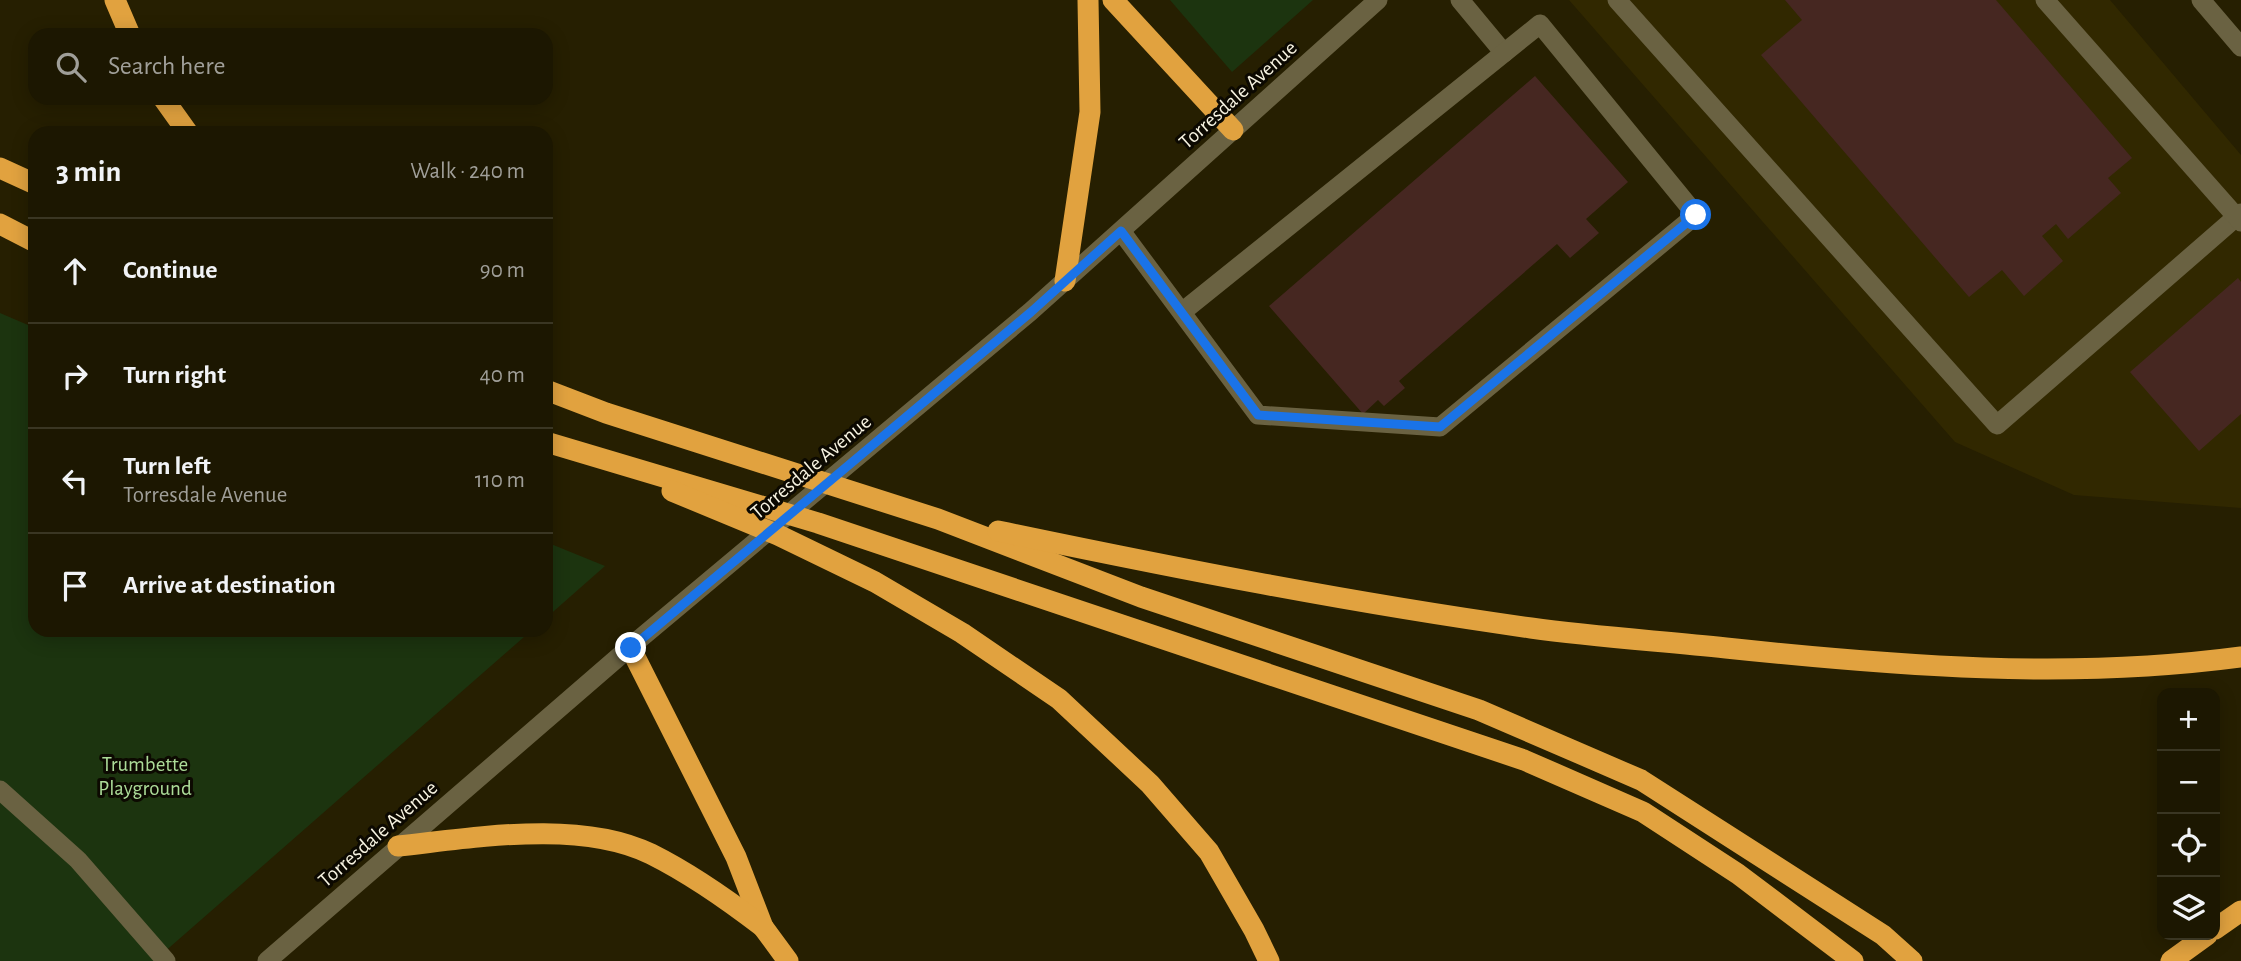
<!DOCTYPE html>
<meta charset="utf-8">
<style>
:root{--surface:#1c1701;--page:#292410;--text:#f1f3f6;--muted:#a09f99;--line:#3a3623}
body{margin:0;font-family:"Alegreya Sans",sans-serif;background:var(--page);color:var(--text)}
.controls{position:absolute;right:21px;bottom:21px;display:grid;overflow:hidden;border-radius:14px;box-shadow:0 4px 18px #0003}
.controls button{width:63px;height:63px;display:grid;place-items:center;padding:0;border:0;border-bottom:2px solid var(--line);background:var(--surface);color:var(--text);font:35px sans-serif}
.stop{position:absolute;width:21px;height:21px;margin:-16px;border:5px solid #1a73e8;border-radius:50%;background:#fff}
.stop.end{background:#1a73e8;border-color:#fff;box-shadow:0 2px 7px #0008}
.list{margin:0;padding:0;list-style:none}
h2{display:flex;justify-content:space-between;align-items:center;height:91px;margin:0;padding:0 28px;font-size:30px}
h2 small{font-size:23px;font-weight:400;color:var(--muted)}
.list li{display:grid;grid-template-columns:46px 1fr auto;gap:21px;align-items:center;box-sizing:border-box;height:105px;padding:0 28px;border-top:2px solid var(--line)}
.list b{display:block;font-size:26px;white-space:nowrap}
.list p{margin:0;font-size:23px;white-space:nowrap;color:var(--muted)}
.list em{font-size:23px;font-style:normal;color:var(--muted)}
.icon{flex:none;width:38px;height:38px;fill:none;stroke:currentColor;stroke-width:2;stroke-linecap:round;stroke-linejoin:round}
.map{position:relative;flex:none;width:2241px;height:961px;overflow:hidden}
.search{position:absolute;background:var(--surface);box-shadow:0 4px 18px #0003;left:28px;top:28px;width:525px;height:77px;display:flex;align-items:center;gap:18px;box-sizing:border-box;padding:0 24px;border-radius:21px;color:var(--muted);font-size:26px}
.panel{position:absolute;background:var(--surface);box-shadow:0 4px 18px #0003;left:28px;top:126px;width:525px;height:511px;border-radius:21px}
.map>svg:first-child{display:block}
.built{fill:#312800}
.green{fill:#1c340f}
.building{fill:#462721}
.lines{fill:none;stroke-linecap:round;stroke-linejoin:round}
.service{stroke:#6a6242;stroke-width:19}
.tertiary{stroke:#6a6242;stroke-width:19}
.motorway{stroke:#e1a23f;stroke-width:21}
.route{stroke:#1a73e8;stroke-width:9}
.labels{text-anchor:middle;dominant-baseline:central;stroke-width:6;stroke-linejoin:round;paint-order:stroke}
.street-label{font-size:21px;fill:#f7f3e1;stroke:#0c0901}
.park-label{font-size:21px;fill:#acdc98;stroke:#0c0901}
</style>
<div class="map">
<svg width="2241" height="961" viewBox="0 0 2241 961">
<rect width="100%" height="100%" fill="#261f01"/>
<path class="built" d="M1569,0h541l131,155v353l-167,-13 -119,-53z"/>
<g class="green">
<path d="M1170,0h143l-81,72z"/>
<path d="M0,313l35,15v302h497l-378,331h-154z"/>
<path d="M546,542l59,24 -59,52z"/>
</g>
<g class="building">
<path d="M1785,0h211l136,158 -24,20 13,15 -53,46 -12,-15 -14,12 21,25 -39,35 -22,-26 -33,27 -208,-242 41,-35z"/>
<path d="M1535,76l93,106 -42,37 13,14 -29,25 -13,-14 -158,137 6,7 -21,18 -6,-6 -15,14 -94,-108z"/>
<path d="M2238,278l3,4v132l-42,37 -69,-79z"/>
</g>
<g class="lines">
<g class="service">
<path d="M1460,0l44,53"/>
<path d="M1617,0l380,425 244,-212"/>
<path d="M2045,0l196,222"/>
<path d="M1121,231l137,184 182,12 256,-212 -156,-191 -358,288"/>
<path d="M0,790l78,70 88,101"/>
</g>
<g class="tertiary">
<path d="M2201,0l40,47"/>
<path d="M267,961l363,-314 400,-335 348,-312"/>
</g>
<g class="motorway">
<path d="M115,0l15,35"/>
<path d="M1113,0l120,130"/>
<path d="M163,98l25,35"/>
<path d="M0,168l35,16"/>
<path d="M0,224l35,18"/>
<path d="M1065,281l25,-169 -2,-112"/>
<path d="M546,390l60,23 332,106 203,78 338,113 162,70 242,155 29,26"/>
<path d="M546,442l272,81 706,237 119,52 95,62 115,87"/>
<path d="M672,491l106,44 97,47 87,51 97,66 91,85 59,68 45,78 15,31"/>
<path d="M998,531c177,37 354,72 533,97 65,9 130,13 195,20 171,18 343,32 515,9"/>
<path d="M630,647l106,210 27,70 25,34"/>
<path d="M398,846c76,-8 182,-27 253,8 40,20 77,46 112,73"/>
<path d="M2215,929l26,-18"/>
<path d="M2171,961l36,-26"/>
</g>
</g>
<g class="lines">
<path class="route" d="M631,648l400,-336 90,-81 137,184 182,12 256,-212"/>
</g>
<g class="labels">
<g class="street-label">
<text transform="translate(1238 95) rotate(-42)">Torresdale Avenue</text>
<text transform="translate(811 467) rotate(-40)">Torresdale Avenue</text>
<text transform="translate(378 834) rotate(-41)">Torresdale Avenue</text>
</g>
<g class="park-label">
<text x="145" y="764">Trumbette<tspan x="145" dy="24">Playground</tspan></text>
</g>
</g>
</svg>
<div class="controls">
<button>+</button>
<button>−</button>
<button><svg class="icon" aria-label="locate" viewBox="0 0 24 24"><circle cx="12" cy="12" r="6"/><path d="M12 2v4M12 18v4M2 12h4M18 12h4"/></svg></button>
<button><svg class="icon" aria-label="layers" viewBox="0 0 24 24"><path d="M12 4l9 5-9 5-9-5zM3 14l9 5 9-5"/></svg></button>
</div>
<div class="stop" style="left:1696px;top:215px"></div>
<div class="stop end" style="left:631px;top:648px"></div>
<div class="search"><svg class="icon" aria-label="search" viewBox="0 0 24 24"><circle cx="10" cy="10" r="6"/><path d="M15 15l6 6"/></svg>Search here</div>
<section class="panel">
<h2>3 min<small>Walk · 240 m</small></h2>
<ul class="list">
<li><svg class="icon" aria-label="ahead" viewBox="0 0 24 24"><path d="M12 20V5M6 11l6-6 6 6"/></svg><div><b>Continue</b></div><em>90 m</em></li>
<li><svg class="icon" aria-label="right" viewBox="0 0 24 24"><path d="M7 20v-9h11M14 6l5 5-5 5"/></svg><div><b>Turn right</b></div><em>40 m</em></li>
<li><svg class="icon" aria-label="left" viewBox="0 0 24 24"><path d="M17 20v-9H6M10 6l-5 5 5 5"/></svg><div><b>Turn left</b><p>Torresdale Avenue</p></div><em>110 m</em></li>
<li><svg class="icon" aria-label="arrive" viewBox="0 0 24 24"><path d="M6 21V4h12l-3 4 3 4H6"/></svg><div><b>Arrive at destination</b></div></li>
</ul>
</section>
</div>
